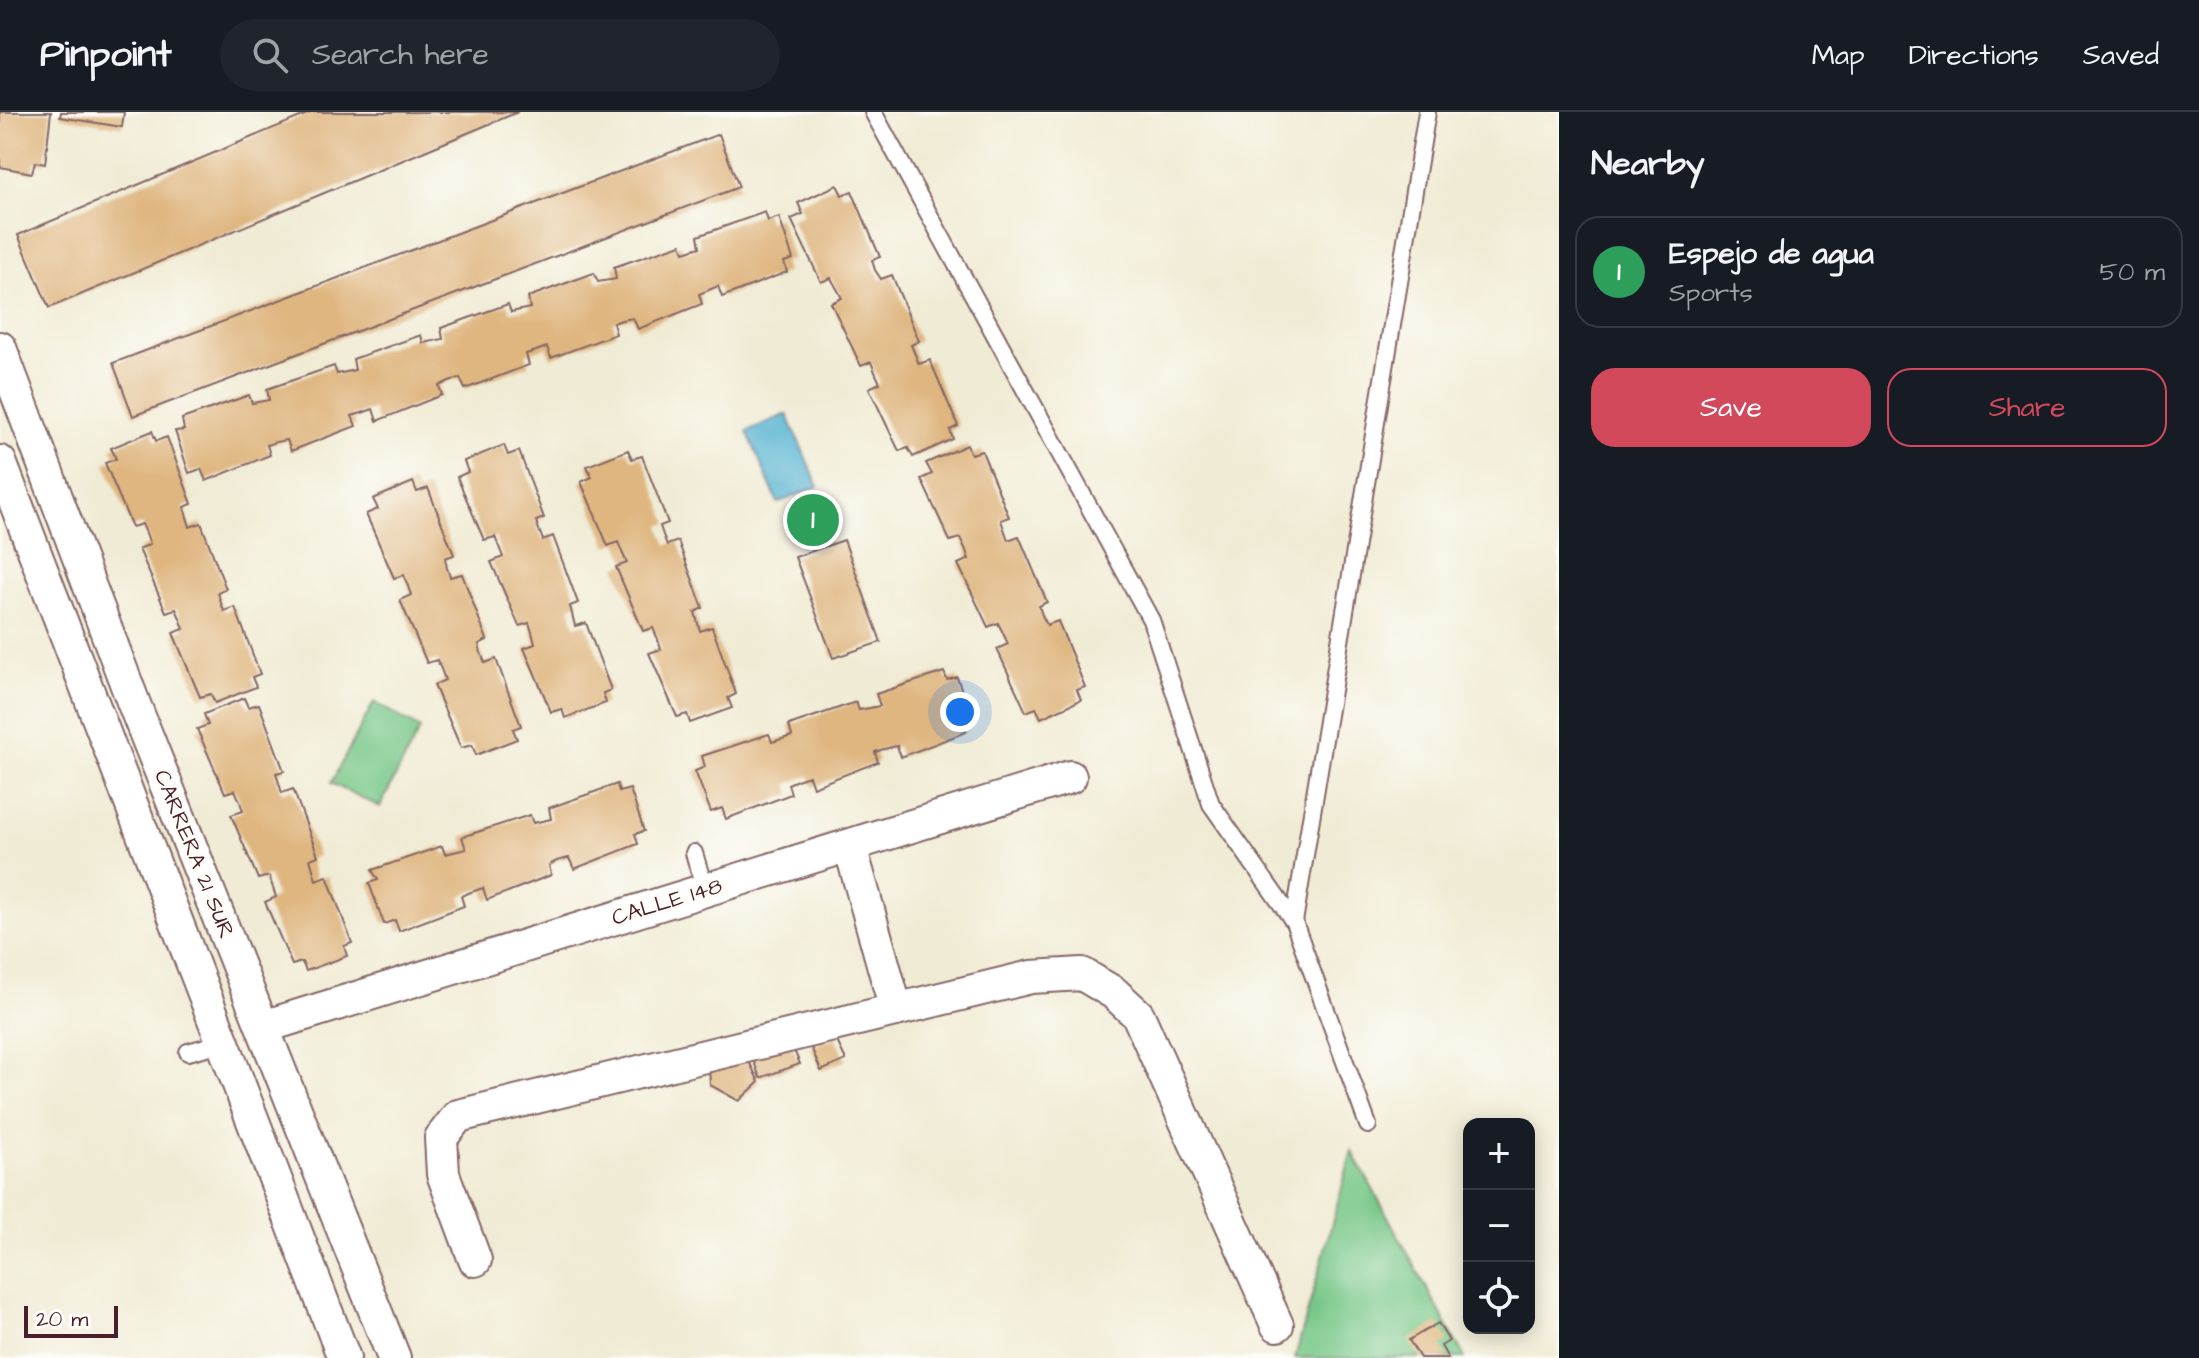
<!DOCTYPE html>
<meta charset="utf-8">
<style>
:root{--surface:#171b24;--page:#20242c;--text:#f1f3f6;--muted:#9ea1a6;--line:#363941;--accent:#d1495b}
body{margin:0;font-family:"Architects Daughter",sans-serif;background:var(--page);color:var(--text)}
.controls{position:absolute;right:24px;bottom:24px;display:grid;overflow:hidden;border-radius:16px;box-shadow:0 4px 20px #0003}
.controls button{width:72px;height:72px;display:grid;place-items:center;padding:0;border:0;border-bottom:2px solid var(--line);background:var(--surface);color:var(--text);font:40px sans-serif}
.scale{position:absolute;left:24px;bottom:20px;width:94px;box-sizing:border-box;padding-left:8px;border:4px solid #4a1f2b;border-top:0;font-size:22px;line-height:28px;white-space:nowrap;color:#4a1f2b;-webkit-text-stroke:6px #fdfcf7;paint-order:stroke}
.you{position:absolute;left:960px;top:600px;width:28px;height:28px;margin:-20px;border:6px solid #fff;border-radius:50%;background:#1a73e8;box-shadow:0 0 0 12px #1a73e833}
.badge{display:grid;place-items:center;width:52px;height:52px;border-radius:50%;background:var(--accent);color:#fff;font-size:26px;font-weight:700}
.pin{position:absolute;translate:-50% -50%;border:4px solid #fff;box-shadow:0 2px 8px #0006}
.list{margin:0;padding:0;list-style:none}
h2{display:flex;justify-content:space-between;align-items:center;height:104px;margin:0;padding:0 32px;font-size:34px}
h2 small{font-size:26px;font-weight:400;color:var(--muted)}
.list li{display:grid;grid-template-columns:52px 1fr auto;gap:24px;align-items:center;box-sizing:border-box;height:112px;margin:0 16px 16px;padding:0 16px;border:2px solid var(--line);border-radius:24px}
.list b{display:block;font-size:30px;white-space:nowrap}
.list p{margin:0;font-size:26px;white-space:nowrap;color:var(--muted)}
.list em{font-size:26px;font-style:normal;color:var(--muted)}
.actions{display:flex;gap:16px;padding:24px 32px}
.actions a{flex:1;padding:18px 0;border:2px solid var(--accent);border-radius:24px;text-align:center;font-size:28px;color:var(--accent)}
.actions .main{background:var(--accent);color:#fff}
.icon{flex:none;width:44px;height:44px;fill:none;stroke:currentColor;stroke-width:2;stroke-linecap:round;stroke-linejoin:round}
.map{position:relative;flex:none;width:1559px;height:1246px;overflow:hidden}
header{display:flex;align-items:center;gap:48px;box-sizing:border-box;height:112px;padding:0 40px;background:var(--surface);border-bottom:2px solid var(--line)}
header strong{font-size:38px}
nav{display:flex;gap:44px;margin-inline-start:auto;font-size:28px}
.search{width:560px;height:72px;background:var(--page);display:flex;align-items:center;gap:20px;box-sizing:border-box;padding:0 28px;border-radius:44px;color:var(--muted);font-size:30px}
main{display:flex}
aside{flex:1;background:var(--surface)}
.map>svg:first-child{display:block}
.green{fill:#77c788;stroke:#60735a;stroke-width:2}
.water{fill:#54b4d2;stroke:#4f6a7e;stroke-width:2}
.building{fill:#dfb680}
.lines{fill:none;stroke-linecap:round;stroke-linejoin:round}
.service-casing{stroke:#846666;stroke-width:20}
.minor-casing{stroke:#846666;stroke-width:36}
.service{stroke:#fff;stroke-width:16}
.minor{stroke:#fff;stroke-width:32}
.labels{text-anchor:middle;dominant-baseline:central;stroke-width:6;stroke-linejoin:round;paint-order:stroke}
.street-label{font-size:22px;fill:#4a1f2b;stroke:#fdfcf7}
</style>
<header>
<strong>Pinpoint</strong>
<div class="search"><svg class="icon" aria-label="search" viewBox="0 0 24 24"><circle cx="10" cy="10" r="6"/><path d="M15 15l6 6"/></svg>Search here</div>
<nav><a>Map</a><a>Directions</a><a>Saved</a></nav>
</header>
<main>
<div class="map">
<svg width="1559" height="1246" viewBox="0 0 1559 1246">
<rect width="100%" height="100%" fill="#fdfcf7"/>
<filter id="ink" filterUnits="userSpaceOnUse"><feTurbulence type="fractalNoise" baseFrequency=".0125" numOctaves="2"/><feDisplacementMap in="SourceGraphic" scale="16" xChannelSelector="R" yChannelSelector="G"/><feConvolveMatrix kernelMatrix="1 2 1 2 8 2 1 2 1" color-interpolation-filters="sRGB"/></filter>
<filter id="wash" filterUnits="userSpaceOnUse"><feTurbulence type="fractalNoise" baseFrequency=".006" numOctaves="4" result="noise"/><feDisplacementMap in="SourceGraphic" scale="32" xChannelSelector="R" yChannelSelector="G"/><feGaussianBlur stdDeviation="1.8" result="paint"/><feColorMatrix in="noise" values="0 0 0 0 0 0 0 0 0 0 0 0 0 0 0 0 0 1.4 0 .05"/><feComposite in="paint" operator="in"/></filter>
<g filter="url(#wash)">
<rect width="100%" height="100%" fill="#f0ebd4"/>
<g class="green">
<path d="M374,590l46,27 -40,78 -49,-24z"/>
<path d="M1352,1039l113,207h-170z"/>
</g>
<g class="water">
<path d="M787,302l31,72 -40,17 -31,-72z"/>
<path d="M824,384l14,33 -36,16 -14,-33z"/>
</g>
<g id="blocks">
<g class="building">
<path d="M0,0h51l-6,52 -10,-2 -3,11 -32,-6z"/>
<path d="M61,0h63l-2,15 -62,-10z"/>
<path d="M312,0h206l-469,196 -31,-73z"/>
<path d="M719,22l20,53 -606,229 -20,-53z"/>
<path d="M837,73l5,10 10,-4 28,66 -8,3 3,10 6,9 11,-4 27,66 -8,4 8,19 11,-4 28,66 -8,4 3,9 -40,18 -5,-9 -9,3 -30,-63 11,-5 -5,-11 -4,-10 -10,4 -30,-63 11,-5 -11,-20 -10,4 -30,-63 12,-5 -5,-11z"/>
<path d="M765,100l3,9 11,-4 14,42 -9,3 3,10 -65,25 -4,-11 -19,8 3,10 -64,25 -5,-11 -11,2 -9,3 3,11 -65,24 -4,-11 -11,4 -10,3 3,11 -64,24 -5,-11 -11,3 -10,5 3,9 -65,26 -4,-12 -11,4 -10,3 4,10 -65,25 -4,-11 -11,2 -9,3 3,10 -64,26 -5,-12 -12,4 -14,-42 9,-1 -2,-11 67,-24 3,8 17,-3 -2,-11 67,-23 3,8 18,-4 -2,-11 68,-24 2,8 20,-4 -2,-11 67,-24 3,8 19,-4 -2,-11 66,-24 4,9 18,-3 -2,-12 67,-23 3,8 16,-5 -2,-11z"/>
<path d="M152,319l4,10 11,-4 25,67 -8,3 6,20 11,-4 25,66 -8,4 3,10 3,8 11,-4 25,67 -8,3 4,10 -41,16 -4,-9 -11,3 -27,-64 11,-4 -4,-11 -4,-9 -10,3 -27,-63 11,-5 -4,-11 -4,-9 -10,3 -27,-64 11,-4 -5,-11z"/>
<path d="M504,333l4,10 11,-4 25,67 -8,3 3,9 4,10 10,-4 25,67 -8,3 5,20 11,-3 25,67 -8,3 3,10 -41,15 -3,-9 -11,3 -27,-64 11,-4 -3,-12 -3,-9 -10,3 -28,-64 12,-5 -8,-20 -11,3 -27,-63 11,-5 -4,-11z"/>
<path d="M967,333l4,9 11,-3 27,66 -8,3 7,20 11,-4 28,66 -8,4 3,9 5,10 11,-4 27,66 -8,3 4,10 -40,18 -5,-10 -10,4 -29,-63 11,-5 -5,-11 -5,-10 -10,4 -30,-63 11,-5 -4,-11 -5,-10 -10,3 -29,-62 11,-5 -6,-11z"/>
<path d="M628,338l4,9 10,-3 26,67 -8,3 3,9 4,10 11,-4 25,67 -8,4 5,19 12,-4 24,67 -8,4 4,10 -42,15 -3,-9 -10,3 -28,-64 12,-4 -4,-12 -4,-9 -10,3 -27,-64 11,-4 -5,-11 -4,-10 -10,4 -27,-64 11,-5 -5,-11z"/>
<path d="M413,370l4,10 11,-4 26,67 -9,3 2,10 3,9 12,-3 25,66 -8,4 2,9 4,10 11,-4 25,67 -8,3 4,10 -41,16 -4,-10 -11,3 -27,-63 11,-5 -4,-11 -4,-9 -10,3 -27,-63 11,-5 -7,-20 -10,3 -28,-64 12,-5 -5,-10z"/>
<path d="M844,428l37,102 -48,16 -38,-101z"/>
<path d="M944,560l3,8 10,-3 15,42 -10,3 4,10 -65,25 -4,-11 -13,3 -9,3 3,10 -65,25 -4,-11 -12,4 -9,4 3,10 -65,25 -4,-11 -11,4 -16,-41 10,-4 -3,-11 67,-22 3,8 20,-6 -3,-11 67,-23 3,8 21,-4 -4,-12z"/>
<path d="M244,586l4,9 11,-3 25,67 -8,2 6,20 11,-4 25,67 -8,3 6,21 11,-4 25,67 -8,3 3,10 -41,15 -4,-9 -10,3 -27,-63 11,-5 -7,-21 -11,3 -27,-64 12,-4 -4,-12 -4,-9 -10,3 -28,-64 11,-4 -4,-11z"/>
<path d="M617,672l2,8 11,-3 14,42 -9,3 3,10 -64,25 -5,-11 -12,3 -8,4 2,10 -64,25 -4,-12 -12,4 -10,4 3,10 -65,25 -4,-11 -11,4 -15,-41 9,-3 -6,-10 70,-24 3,8 21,-5 -4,-12 68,-22 3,8 18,-4 -2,-11z"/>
<path d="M835,925l11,23 -25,11 -10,-24z"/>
<path d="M790,929l10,23 -40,14 -8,-22z"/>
<path d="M745,941l14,29 -20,19 -29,-16 -1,-23z"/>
<path d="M1438,1211l11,18 -8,5 7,12h-28l-11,-18z"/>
</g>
</g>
</g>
<g filter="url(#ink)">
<use href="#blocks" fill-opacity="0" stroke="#846666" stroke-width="2"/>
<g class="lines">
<g class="service-casing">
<g id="service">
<path d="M873,0l278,508 60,184 83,118 74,203"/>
<path d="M694,741l11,37"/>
<path d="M1294,810l133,-810"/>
<path d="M188,940l33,-9"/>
</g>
</g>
<g class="minor-casing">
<g id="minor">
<path d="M0,236l134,356 260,654"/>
<path d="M0,350l344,896"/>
<path d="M850,734l46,164"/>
<path d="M263,915l807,-250"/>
<path d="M475,1148l-32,-86 -2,-36 17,-22 573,-139 51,-3 32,19 24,22 139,310"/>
</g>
</g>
<use href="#service" class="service"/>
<use href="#minor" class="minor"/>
</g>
</g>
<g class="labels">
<g class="street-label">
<text transform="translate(194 742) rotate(68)">CARRERA 21 SUR</text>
<text transform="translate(667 790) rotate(-17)">CALLE 148</text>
</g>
</g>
</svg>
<div class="controls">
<button>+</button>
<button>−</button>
<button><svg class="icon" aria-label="locate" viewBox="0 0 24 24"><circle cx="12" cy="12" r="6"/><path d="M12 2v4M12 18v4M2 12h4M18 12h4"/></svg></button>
</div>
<div class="scale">20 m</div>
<div class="you"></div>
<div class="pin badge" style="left:813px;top:408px;background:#2e9e5b">1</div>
</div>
<aside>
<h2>Nearby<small></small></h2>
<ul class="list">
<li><span class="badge" style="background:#2e9e5b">1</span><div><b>Espejo de agua</b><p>Sports</p></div><em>50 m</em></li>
</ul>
<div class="actions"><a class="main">Save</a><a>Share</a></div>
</aside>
</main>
